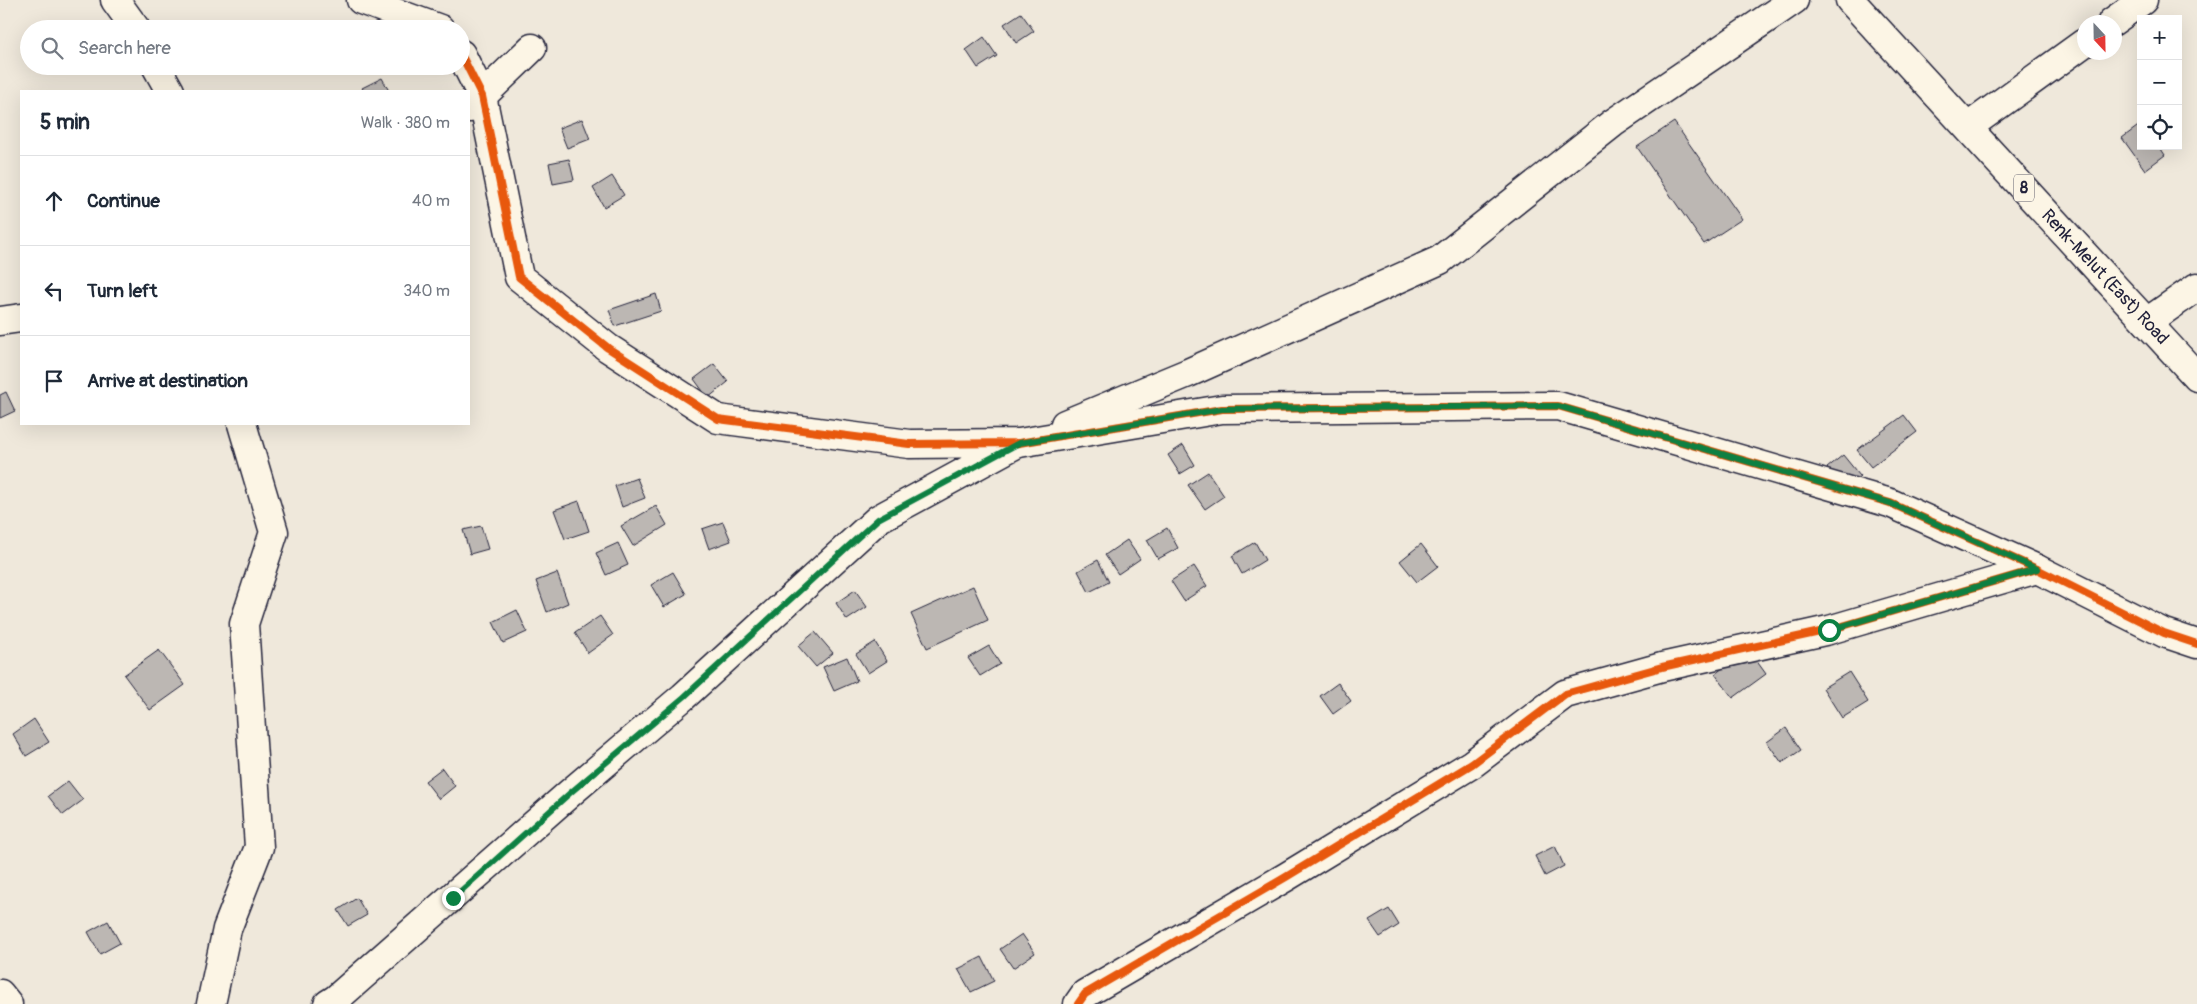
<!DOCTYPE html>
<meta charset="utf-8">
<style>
:root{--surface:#fff;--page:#f2f2f3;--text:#1f2937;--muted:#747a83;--line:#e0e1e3}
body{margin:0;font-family:Pangolin,sans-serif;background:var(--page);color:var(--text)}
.controls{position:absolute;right:15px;top:15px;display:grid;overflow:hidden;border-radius:0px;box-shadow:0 5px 20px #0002}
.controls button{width:45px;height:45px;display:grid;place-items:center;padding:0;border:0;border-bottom:1px solid var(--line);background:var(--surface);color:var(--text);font:25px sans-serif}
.compass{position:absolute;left:2077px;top:15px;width:45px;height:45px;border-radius:50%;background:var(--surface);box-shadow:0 5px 20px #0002;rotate:158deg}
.stop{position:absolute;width:15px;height:15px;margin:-11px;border:4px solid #0b8043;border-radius:50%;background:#fff}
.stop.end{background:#0b8043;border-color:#fff;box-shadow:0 1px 5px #0008}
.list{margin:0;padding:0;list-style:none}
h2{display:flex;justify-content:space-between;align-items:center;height:65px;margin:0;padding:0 20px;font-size:21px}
h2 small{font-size:16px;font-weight:400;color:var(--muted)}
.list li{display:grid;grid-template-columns:32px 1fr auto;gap:15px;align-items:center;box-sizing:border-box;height:90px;padding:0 20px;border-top:1px solid var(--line)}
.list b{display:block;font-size:19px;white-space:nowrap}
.list em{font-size:16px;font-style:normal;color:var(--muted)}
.icon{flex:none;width:28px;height:28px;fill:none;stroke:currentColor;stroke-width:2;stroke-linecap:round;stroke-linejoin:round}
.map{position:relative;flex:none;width:2197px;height:1004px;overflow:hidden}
.search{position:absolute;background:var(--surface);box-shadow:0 5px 20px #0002;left:20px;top:20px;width:450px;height:55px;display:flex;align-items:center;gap:12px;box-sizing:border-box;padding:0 18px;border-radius:28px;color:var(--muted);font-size:19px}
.panel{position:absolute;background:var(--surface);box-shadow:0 5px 20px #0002;left:20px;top:90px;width:450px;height:335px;border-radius:0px}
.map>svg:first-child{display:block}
.building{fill:#bcb7b3;stroke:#22223b}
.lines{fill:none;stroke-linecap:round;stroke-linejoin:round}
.minor-casing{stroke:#22223b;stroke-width:31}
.major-casing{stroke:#22223b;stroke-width:31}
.minor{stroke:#fcf5e5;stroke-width:28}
.major{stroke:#fcf5e5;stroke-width:28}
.cycleway-casing{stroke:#fcf5e5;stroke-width:11}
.cycleway{stroke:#e8590c;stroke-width:8}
.route{stroke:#0b8043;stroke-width:6}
.labels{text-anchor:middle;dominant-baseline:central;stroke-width:5;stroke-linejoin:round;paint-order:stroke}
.shield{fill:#fcf5e5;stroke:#63616e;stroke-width:1}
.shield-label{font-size:16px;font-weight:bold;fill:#22223b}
.street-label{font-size:18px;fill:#22223b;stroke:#fcf5e5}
</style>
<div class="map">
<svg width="2197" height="1004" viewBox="0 0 2197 1004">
<rect width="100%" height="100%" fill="#efe8db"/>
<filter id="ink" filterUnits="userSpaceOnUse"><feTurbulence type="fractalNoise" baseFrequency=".02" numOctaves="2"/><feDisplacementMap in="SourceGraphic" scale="10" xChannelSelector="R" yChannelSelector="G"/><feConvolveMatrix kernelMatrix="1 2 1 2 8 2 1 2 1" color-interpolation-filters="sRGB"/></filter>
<g filter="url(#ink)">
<g class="building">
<path d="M1021,13l13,18 -18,12 -12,-19z"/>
<path d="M984,37l13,19 -19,12 -12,-18z"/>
<path d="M382,78l7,13h-25l-2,-3z"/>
<path d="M582,119l8,20 -23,9 -8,-20z"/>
<path d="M1674,122l68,97 -38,25 -67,-97z"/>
<path d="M2141,124v22h18l6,9 -20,15 -23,-32z"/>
<path d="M569,159l5,21 -21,4 -4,-21z"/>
<path d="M612,176l12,19 -20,12 -11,-19z"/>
<path d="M656,294l5,17 -46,15 -6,-16z"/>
<path d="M714,364l14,18 -20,16 -14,-19z"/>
<path d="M6,392l9,19 -15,7v-23z"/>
<path d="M1904,415l13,17 -46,35 -14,-17z"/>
<path d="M1183,445l12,20 -15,9 -12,-19z"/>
<path d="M1843,455l17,21 -15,13 -18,-21z"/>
<path d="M1208,472l16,24 -19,13 -17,-24z"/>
<path d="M637,478l8,20 -23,9 -7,-21z"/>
<path d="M579,501l10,30 -24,8 -11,-29z"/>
<path d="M656,506l11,19 -34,21 -12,-20z"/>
<path d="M723,522l8,19 -22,8 -7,-20z"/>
<path d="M481,526l7,23 -18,5 -7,-24z"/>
<path d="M1167,528l11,20 -20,11 -11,-19z"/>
<path d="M1127,540l13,19 -22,15 -13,-19z"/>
<path d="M1255,542l10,18 -23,14 -10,-18z"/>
<path d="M618,543l10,22 -22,10 -10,-22z"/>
<path d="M1421,544l17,22 -21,16 -17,-21z"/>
<path d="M1098,560l11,22 -20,10 -11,-21z"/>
<path d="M1194,566l13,20 -23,15 -13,-20z"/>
<path d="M673,572l13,22 -22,13 -13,-22z"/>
<path d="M557,573l11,30 -21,9 -11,-31z"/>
<path d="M973,586l15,34 -61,28 -16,-34z"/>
<path d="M855,590l12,17 -20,13 -11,-17z"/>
<path d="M517,610l10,22 -24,11 -10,-21z"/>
<path d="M600,616l13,19 -25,18 -13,-20z"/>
<path d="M815,632l18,21 -17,14 -18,-21z"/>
<path d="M875,642l12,19 -19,12 -12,-19z"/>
<path d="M989,646l11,18 -20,12 -12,-18z"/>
<path d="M1748,649l18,25 -33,24 -18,-24z"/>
<path d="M159,650l26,35 -35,25 -26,-35z"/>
<path d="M847,657l10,24 -23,10 -11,-24z"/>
<path d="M1849,672l19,30 -26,16 -19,-30z"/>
<path d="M1338,683l13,18 -18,13 -13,-18z"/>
<path d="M34,719l15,23 -23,14 -13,-22z"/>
<path d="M1786,728l15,22 -19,13 -15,-21z"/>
<path d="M442,768l13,18 -16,13 -14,-18z"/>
<path d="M68,781l15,19 -20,15 -15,-19z"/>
<path d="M1555,846l9,20 -19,10 -10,-20z"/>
<path d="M357,898l10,17 -19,11 -10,-16z"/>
<path d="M1389,909l10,16 -19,12 -11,-16z"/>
<path d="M108,921l12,22 -20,11 -12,-22z"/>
<path d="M1022,934l13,19 -22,15 -13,-19z"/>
<path d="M982,957l12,24 -23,11 -13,-23z"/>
</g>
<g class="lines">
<g class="minor-casing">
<g id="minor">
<path d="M115,0l21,29"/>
<path d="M361,0l79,29"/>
<path d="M2112,22l31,-22"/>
<path d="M461,54l21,42 37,181 89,71 110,71 191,25 110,-1 203,-34 336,-3 332,97 147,66 127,64 33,11"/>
<path d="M156,66l14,25"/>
<path d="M470,108l62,-60"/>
<path d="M1968,127l116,-84"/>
<path d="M0,321l21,-3"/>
<path d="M2147,322l50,-35"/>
<path d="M1065,424l123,-51 252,-113 173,-137 181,-123"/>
<path d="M0,994l8,10"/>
<path d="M211,1004l16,-75 32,-82 -15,-223 30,-92 -32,-108"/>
<path d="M328,1004l8,-5 234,-206 113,-96 195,-178 138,-75"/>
<path d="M1078,1004l7,-10 201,-117 186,-113 93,-70 97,-27 167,-37 208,-61"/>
</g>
</g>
<g class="major-casing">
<path id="major" d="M1850,0l347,377"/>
</g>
<use href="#minor" class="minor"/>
<use href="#major" class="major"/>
<g class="cycleway-casing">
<g id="cycleway">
<path d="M461,54l21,42 37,181 89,71 110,71 191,25 110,-1 203,-34 336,-3 332,97 147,66 127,64 33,11"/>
<path d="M1078,1004l7,-10 201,-117 186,-113 93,-70 97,-27 167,-37 208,-61"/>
</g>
</g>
<use href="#cycleway" class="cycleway"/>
</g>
</g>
<g class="lines" filter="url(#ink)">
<path class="route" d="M453,898l117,-105 114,-96 194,-178 141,-76 203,-34 336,-3 332,97 147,66 -208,61"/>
</g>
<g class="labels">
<rect class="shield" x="2014" y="174.5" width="20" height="27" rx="4"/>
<g class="shield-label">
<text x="2024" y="188">8</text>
</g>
<g class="street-label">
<text transform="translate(2105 277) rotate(47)">Renk-Melut (East) Road</text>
</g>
</g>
</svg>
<div class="controls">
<button>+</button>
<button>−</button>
<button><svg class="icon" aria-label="locate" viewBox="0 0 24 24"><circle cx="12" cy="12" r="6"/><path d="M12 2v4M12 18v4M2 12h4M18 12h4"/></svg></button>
</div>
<svg class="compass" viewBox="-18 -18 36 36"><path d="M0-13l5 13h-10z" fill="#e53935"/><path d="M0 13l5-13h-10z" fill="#747a83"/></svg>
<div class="stop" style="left:1829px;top:630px"></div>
<div class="stop end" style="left:453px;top:898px"></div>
<div class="search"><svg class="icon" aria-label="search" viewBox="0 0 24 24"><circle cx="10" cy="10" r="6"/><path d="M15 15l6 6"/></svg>Search here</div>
<section class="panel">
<h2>5 min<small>Walk · 380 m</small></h2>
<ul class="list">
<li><svg class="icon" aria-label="ahead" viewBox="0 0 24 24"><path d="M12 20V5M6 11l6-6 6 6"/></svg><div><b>Continue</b></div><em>40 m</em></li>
<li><svg class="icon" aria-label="left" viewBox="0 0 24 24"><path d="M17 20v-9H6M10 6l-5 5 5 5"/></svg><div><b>Turn left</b></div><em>340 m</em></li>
<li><svg class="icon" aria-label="arrive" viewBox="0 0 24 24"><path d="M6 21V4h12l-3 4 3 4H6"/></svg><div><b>Arrive at destination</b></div></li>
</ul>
</section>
</div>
